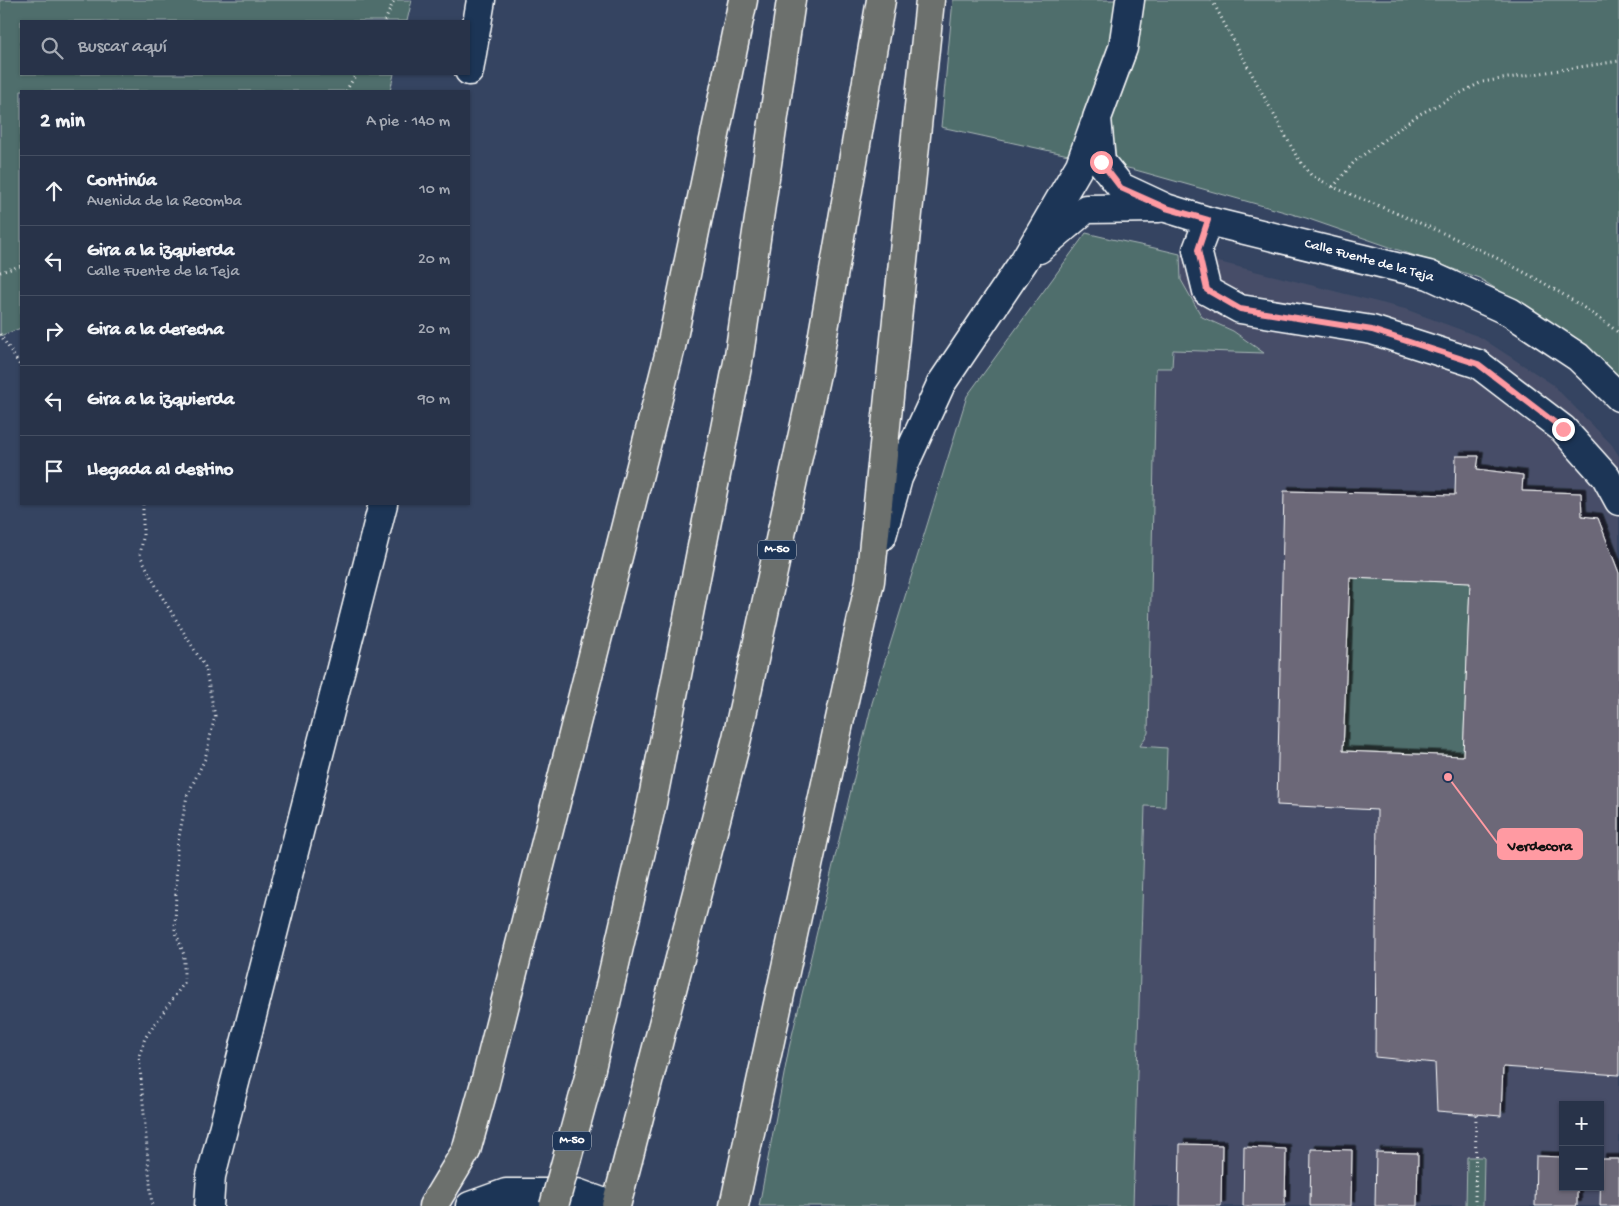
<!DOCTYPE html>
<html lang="es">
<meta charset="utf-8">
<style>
:root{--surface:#283349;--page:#343f53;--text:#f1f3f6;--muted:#a5aab4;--line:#444e61}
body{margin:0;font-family:"Gochi Hand",sans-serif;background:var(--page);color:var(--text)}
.controls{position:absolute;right:15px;bottom:15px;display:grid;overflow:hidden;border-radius:0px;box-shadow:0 1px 4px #0004}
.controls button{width:45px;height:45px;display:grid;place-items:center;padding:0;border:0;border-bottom:1px solid var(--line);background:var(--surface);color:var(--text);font:25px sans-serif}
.stop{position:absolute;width:15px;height:15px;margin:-11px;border:4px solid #ff9aa2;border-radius:50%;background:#fff}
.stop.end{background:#ff9aa2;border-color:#fff;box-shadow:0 1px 5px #0008}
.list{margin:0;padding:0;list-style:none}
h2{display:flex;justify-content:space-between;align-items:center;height:65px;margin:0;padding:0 20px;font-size:21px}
h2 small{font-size:16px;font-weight:400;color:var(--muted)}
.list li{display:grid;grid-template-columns:32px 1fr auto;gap:15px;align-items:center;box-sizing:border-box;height:70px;padding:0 20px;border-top:1px solid var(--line)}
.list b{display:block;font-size:19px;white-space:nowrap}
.list p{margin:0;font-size:16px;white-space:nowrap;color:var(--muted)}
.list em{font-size:16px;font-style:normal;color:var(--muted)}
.icon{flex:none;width:28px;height:28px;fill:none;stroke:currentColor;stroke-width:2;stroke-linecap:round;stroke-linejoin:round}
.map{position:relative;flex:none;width:1619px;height:1206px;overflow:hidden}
.search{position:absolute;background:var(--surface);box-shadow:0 1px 4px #0004;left:20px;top:20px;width:450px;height:55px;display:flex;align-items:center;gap:12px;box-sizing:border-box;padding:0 18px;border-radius:0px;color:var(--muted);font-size:19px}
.panel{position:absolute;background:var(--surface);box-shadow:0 1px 4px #0004;left:20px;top:90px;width:450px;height:415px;border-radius:0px}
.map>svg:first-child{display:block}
.built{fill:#464e68;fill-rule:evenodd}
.green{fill:#506e6c;stroke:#a8b6b6}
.building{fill:#6c6778;stroke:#fff;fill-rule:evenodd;filter:url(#shadow)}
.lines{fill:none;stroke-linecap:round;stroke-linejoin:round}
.minor-casing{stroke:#fff;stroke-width:31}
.highway-casing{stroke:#fff;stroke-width:31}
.path{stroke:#fff;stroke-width:3;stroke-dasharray:1 4;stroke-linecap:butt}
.minor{stroke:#1d3557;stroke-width:28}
.highway{stroke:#6c706d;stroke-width:28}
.highway-bridge-casing{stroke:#fff;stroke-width:31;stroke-linecap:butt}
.highway-bridge{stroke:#6c706d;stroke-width:28}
.route{stroke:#ff9aa2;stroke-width:6}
.labels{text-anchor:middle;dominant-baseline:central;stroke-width:5;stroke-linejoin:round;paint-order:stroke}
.shield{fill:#1d3557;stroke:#bbc2cd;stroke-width:1}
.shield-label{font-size:12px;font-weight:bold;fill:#fff}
.street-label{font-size:14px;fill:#fff;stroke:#1d3557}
.leader{fill:none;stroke:#ff9aa2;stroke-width:2}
.callout-dot{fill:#ff9aa2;stroke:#1d3557;stroke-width:2}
.callout{fill:#ff9aa2;stroke:#ff9aa2;stroke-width:2}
.callout-label{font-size:15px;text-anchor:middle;font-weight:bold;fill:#111}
</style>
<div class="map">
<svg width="1619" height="1206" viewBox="0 0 1619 1206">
<defs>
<filter id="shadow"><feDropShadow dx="4.5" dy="-4.5" stdDeviation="0" flood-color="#0009"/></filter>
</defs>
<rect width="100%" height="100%" fill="#354461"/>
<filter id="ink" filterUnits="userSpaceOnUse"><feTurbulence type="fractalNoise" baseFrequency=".02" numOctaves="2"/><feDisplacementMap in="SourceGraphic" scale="10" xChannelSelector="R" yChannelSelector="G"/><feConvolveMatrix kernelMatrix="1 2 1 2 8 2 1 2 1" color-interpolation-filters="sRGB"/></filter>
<g filter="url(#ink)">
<path class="built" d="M1180,254l43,9 182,46 75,28 72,47 60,61 7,11v750h-486l12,-400h20l1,-57 -27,-3 17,-379 16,1 9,-88zM1563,1105h37v82h-37z"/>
<g class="green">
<path d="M0,0h412l-5,21h-386v53h373l-4,17h-369v237l-21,8z"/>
<path d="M953,0h666v379l-30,-31 -110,-70 -173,-60 -174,-49 -191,-42z"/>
<path d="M1086,233c31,8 63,13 94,21l1,26 21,37 31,14 31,22 -91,-3 -1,18h-16l-8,365 -8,13 27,2 -2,59 -20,-1 -12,400h-374l30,-158 83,-345 95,-307z"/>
<path d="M1350,578l120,5 -7,173 -120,-5z"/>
<path d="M1467,1157h17l-1,49h-17z"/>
</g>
<g class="building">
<path d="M1456,456h23l-2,13 46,6 -1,16 59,2 1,23 16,2 21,55v502l-116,-8 -2,49 -64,-5 -2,-48 -60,-6 2,-247 -100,-5 7,-314 171,4zM1350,578l120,5 -7,173 -120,-5z"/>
<path d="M1180,1144l42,1 -1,61h-42z"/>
<path d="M1244,1147l42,2 -1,57h-42z"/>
<path d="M1311,1149l41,1 -1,56h-41z"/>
<path d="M1376,1152l42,1 -1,53h-42z"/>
<path d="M1536,1156l27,1v30h14v19h-42z"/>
<path d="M1601,1159h18v47h-19z"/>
</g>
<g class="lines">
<g class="minor-casing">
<g id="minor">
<path d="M1130,0l-7,48 -26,70 4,44 20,25 45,21 42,13 221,54 81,37 68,45 41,40"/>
<path d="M469,71l12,-71"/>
<path d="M1208,221l-11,29 10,41 33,18 132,21 106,34 85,65 43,48 13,24"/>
<path d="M1039,249l47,-40 73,-1"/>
<path d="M882,536l16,-58 43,-94 83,-123 56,-96 14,-39"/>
<path d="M209,1206l2,-30 172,-672"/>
<path d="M470,1206l36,-13h71l36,13"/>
</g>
</g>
<g class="highway-casing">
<g id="highway">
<path d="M589,1077l63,-274 86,-441 53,-362"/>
<path d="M433,1206l33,-55 19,-68 186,-736 72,-347"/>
<path d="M616,1206l121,-468 80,-369 64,-369"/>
<path d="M734,1206l136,-625 60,-581"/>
</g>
</g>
<g class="path">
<path d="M1212,0l12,23 73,134 14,18 22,12c99,41 201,80 286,146"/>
<path d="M385,21l9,-21"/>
<path d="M346,91l10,-17"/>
<path d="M1333,187l22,-26 63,-46 64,-33 137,-21"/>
<path d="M0,272l21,-6"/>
<path d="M0,334l21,33"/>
<path d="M143,504v34l-3,17 19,37 46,75 10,49 -10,43 -18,37 -10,51 -2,83 9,25v28l-39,55 -6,18 13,150"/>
<path d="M1475,1206l1,-92"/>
</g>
<use href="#minor" class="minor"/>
<use href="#highway" class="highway"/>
<g class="highway-bridge-casing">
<path id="highway-bridge" d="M554,1206l35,-129"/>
</g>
<use href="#highway-bridge" class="highway-bridge"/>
</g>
</g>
<g class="lines" filter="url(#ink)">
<path class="route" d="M1101,162l20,26 45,20 42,12 -10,30 9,40 33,19 132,21 106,34 85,65"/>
</g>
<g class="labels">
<g class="shield">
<rect x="758" y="540.5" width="38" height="19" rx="4"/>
<rect x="553" y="1131.5" width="38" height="19" rx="4"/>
</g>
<g class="shield-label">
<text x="777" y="550">M-50</text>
<text x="572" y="1141">M-50</text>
</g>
<g class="street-label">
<text transform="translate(1369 261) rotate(15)">Calle Fuente de la Teja</text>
</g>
</g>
<path class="leader" d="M1448 777L1498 844"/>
<circle class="callout-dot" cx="1448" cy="777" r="5"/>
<rect class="callout" x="1498" y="829" width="84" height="30" rx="5"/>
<g class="callout-label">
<text x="1540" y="850">Verdecora</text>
</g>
</svg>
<div class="controls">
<button>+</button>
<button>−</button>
</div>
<div class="stop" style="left:1101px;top:162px"></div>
<div class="stop end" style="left:1563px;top:429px"></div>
<div class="search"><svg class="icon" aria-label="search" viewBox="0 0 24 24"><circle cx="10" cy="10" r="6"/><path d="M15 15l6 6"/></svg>Buscar aquí</div>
<section class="panel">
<h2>2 min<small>A pie · 140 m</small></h2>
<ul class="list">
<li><svg class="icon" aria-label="ahead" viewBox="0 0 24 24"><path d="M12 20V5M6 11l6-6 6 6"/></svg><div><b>Continúa</b><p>Avenida de la Recomba</p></div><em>10 m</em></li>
<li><svg class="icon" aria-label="left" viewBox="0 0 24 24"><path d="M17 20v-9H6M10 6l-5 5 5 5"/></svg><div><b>Gira a la izquierda</b><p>Calle Fuente de la Teja</p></div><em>20 m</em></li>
<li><svg class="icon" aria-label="right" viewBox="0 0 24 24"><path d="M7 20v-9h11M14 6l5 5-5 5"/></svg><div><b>Gira a la derecha</b></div><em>20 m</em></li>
<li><svg class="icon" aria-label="left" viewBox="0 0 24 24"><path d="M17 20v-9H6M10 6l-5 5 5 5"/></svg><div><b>Gira a la izquierda</b></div><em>90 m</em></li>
<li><svg class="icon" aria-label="arrive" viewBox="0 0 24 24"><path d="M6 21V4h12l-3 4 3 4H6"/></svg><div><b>Llegada al destino</b></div></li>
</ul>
</section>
</div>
